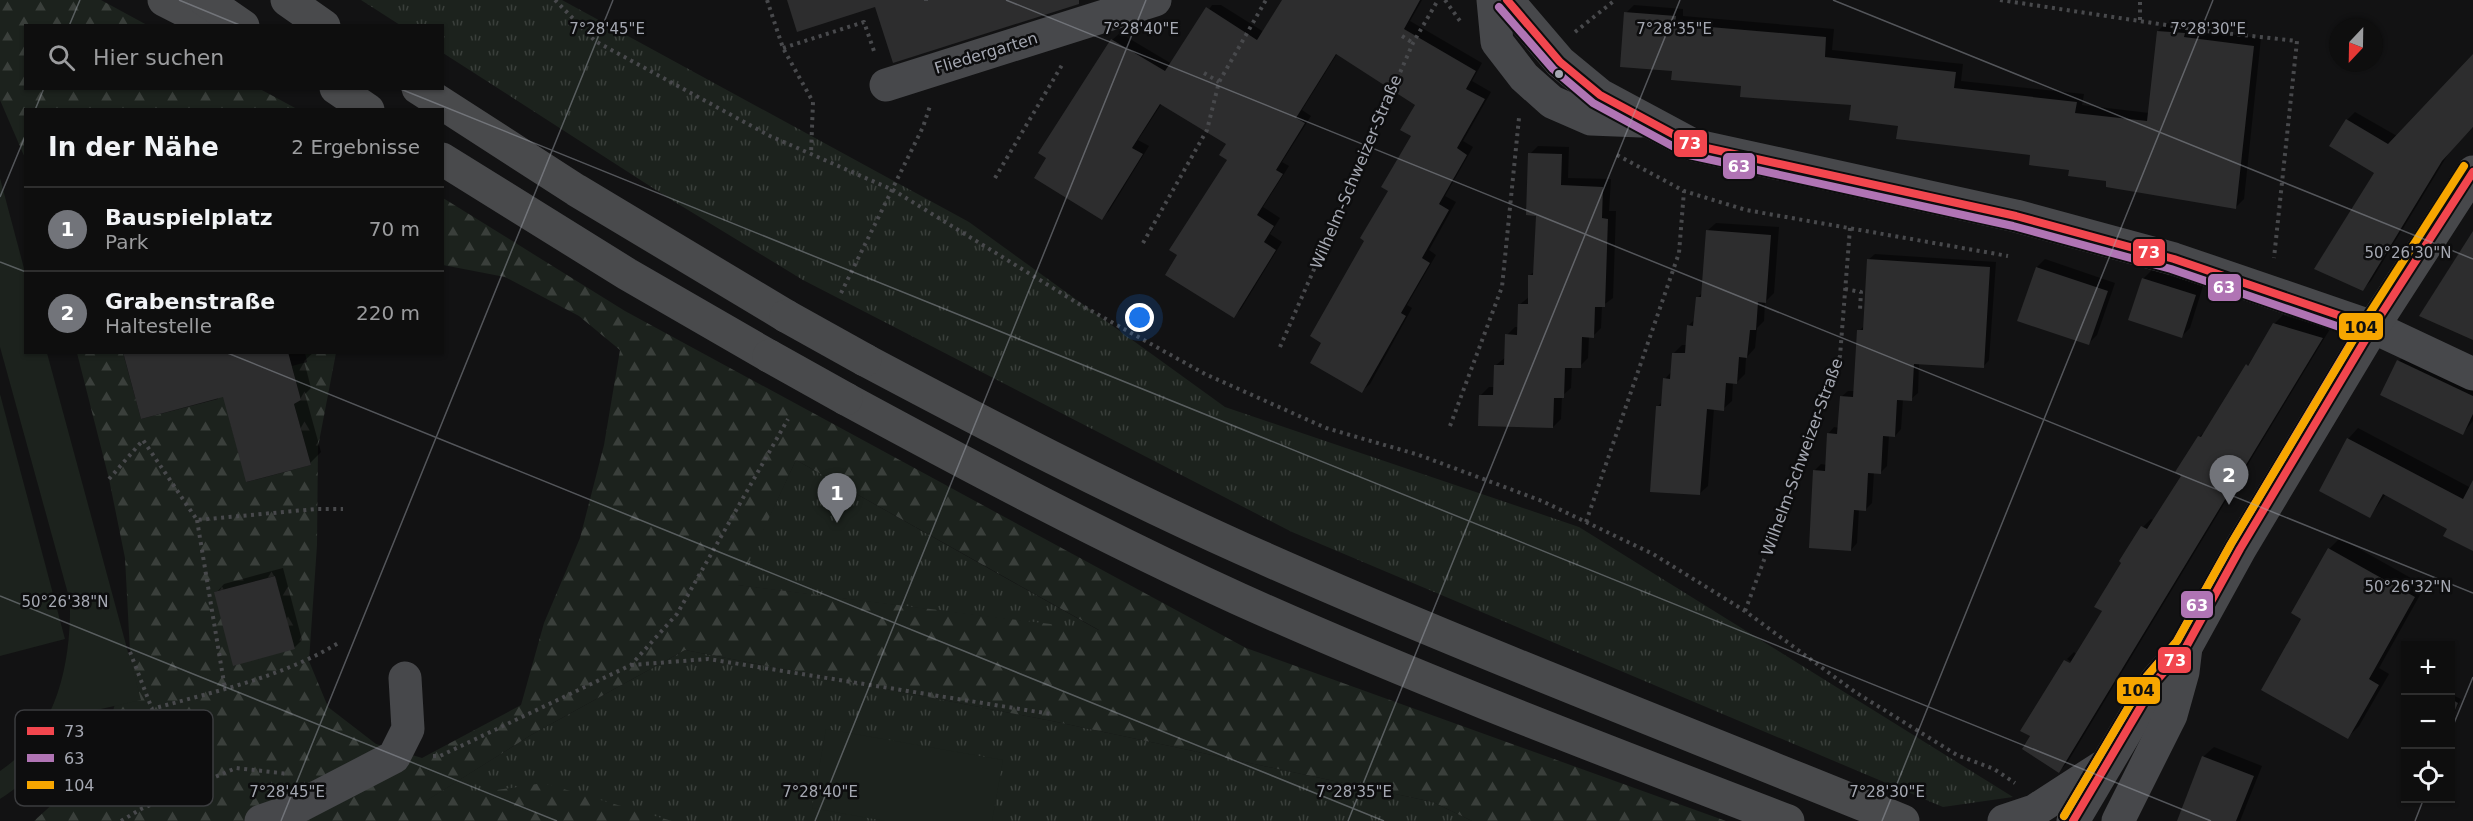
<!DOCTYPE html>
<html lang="de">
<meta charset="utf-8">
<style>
:root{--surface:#0e0e0e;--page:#171717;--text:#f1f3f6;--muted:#9b9c9e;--line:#2e2e2e;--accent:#72747a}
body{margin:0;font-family:"DejaVu Sans",sans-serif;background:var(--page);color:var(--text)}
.controls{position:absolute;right:18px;bottom:18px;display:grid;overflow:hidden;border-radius:0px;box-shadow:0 2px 4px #0004}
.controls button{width:54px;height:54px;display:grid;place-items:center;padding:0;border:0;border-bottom:2px solid var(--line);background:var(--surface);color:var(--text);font:30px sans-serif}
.compass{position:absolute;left:2329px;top:18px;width:54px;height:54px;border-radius:50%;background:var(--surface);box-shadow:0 2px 4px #0004;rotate:202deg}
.you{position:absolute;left:1140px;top:318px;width:21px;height:21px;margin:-15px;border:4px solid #fff;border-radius:50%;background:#1a73e8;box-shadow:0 0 0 9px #1a73e833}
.badge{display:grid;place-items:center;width:39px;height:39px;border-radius:50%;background:var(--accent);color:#fff;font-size:20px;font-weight:700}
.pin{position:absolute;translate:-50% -50px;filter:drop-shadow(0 2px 3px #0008)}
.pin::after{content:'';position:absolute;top:32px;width:21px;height:18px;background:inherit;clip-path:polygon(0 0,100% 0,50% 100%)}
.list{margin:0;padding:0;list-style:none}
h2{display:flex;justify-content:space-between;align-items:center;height:78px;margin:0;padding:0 24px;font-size:26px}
h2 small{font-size:20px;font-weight:400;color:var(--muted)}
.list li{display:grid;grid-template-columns:39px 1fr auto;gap:18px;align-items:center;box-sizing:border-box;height:84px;padding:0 24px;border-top:2px solid var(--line)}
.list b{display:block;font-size:22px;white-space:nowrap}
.list p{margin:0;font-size:20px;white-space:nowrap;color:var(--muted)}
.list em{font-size:20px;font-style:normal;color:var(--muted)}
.icon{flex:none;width:33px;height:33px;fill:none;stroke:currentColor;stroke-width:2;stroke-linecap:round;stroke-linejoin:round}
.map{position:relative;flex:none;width:2473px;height:821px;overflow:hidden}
.search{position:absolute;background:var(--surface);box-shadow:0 2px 4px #0004;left:24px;top:24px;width:420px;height:66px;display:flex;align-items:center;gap:15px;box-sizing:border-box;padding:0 21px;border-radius:0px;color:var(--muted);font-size:22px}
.panel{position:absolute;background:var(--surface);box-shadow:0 2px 4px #0004;left:24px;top:108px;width:420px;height:246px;border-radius:0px}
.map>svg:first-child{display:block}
.grass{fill:url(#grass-tufts)}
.forest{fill:url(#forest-firs);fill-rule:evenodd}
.pitch{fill:#1c221d}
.shadow{fill:#0007}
.building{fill:#2d2d2e}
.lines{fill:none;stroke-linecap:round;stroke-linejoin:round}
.path{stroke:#48494c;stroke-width:4;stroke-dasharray:3 4.5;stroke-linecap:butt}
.minor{stroke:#47484b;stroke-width:33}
.highway{stroke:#494a4c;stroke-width:33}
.highway-bridge{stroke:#494a4c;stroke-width:33}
.bus-1-casing{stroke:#0d0d0e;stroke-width:12}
.bus-2-casing{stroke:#0d0d0e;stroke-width:12}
.bus-3-casing{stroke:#0d0d0e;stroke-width:12}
.bus-1{stroke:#f2464e;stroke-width:8}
.bus-2{stroke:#b074b4;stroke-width:8}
.bus-3{stroke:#f7a600;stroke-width:8}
.ticks{fill:none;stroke:#a5a8b2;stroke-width:1.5;stroke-opacity:0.45}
.bus-dot{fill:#a5a8b2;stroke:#0d0d0e;stroke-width:2}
.labels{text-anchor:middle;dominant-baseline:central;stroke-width:5;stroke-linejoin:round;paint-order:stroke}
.street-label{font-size:16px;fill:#a5a8b2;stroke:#0d0d0e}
.key{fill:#0d0d0e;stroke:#3b3c3f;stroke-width:1.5}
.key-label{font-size:16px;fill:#a5a8b2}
.ticks-label{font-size:15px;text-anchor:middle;fill:#a5a8b2;stroke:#0d0d0e;stroke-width:5;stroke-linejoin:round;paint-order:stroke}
.line-badge{stroke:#0d0d0e;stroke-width:2}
.badge-label{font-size:16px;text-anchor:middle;font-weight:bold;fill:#fff}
.pale-badge-label{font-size:16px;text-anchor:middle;font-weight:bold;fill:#111}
</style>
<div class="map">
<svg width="2473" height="821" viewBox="0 0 2473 821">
<defs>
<pattern id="grass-tufts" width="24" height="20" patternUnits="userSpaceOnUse" patternTransform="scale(1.5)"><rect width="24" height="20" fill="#1c221d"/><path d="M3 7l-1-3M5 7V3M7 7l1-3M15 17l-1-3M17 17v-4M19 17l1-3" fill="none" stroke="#3a3f3b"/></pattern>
<pattern id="forest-firs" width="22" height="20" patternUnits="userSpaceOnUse" patternTransform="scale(1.5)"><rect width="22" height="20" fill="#1c221d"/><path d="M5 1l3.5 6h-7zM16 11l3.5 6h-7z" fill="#3a3f3b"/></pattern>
</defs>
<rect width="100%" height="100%" fill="#121213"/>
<g class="grass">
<path d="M361,0h201l407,222 256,185 354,120 434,270 -70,10 -651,-275 -489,-252 -133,-81 -227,-146 -1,-27 -42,-1z"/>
<path d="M796,460l304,171 -363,-46z"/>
<path d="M685,650l367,71 381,81 39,19h-800l-248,-19 107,-67z"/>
</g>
<g class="forest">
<path d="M0,0h101l46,25 -121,1v62l234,1 37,20 -271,1 -1,48 -25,-58z"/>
<path d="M443,198l182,113 621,337 480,173h-254l-39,-19 -381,-81 -367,-71 -154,85 -105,66 117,-18 129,38h-638l68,-62 16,-69 12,-38 -5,-94 -16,-79 -32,-126h46l18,66 77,-20 5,-46 7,69 17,60 64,-17 -17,-61 7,-4 -9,-34 15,-4 -2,-9h31l-18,94 -1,98 -8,116 19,46 48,37 46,14 99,-53 23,-82 36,-85 24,-93 16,-95 -41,-34 -74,-39 -62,-12zM796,460l303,170 -361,-45zM275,576l19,73 -80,-57z"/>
</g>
<g class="pitch">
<path d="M0,178l25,94 1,80 21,1 94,347 -62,14c-22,36 -43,62 -79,85v-28c57,-38 71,-107 70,-170l-70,-254z"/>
<path d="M0,394l65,245 -65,17z"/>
<path d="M826,729l177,31 -11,61h-107l-73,-13z"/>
</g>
<g class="shadow">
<path d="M1283,0h139l-12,21 72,42 -10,18 19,11 -28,49 10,6 -28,49 11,6 -27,48 7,5 -29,50 5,3 -42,76 -8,7 -38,-48 89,-208 4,-31 -80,-50 -35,56 9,6 -29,46 7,4 -26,41 17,11 -10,16 12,8 -41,67 -7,7 -55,-61 50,-95 -1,-17 -66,-40 -24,37 11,6 -40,65 -7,7 10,-178 8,-7 52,31 40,-59h9l43,27z"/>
<path d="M1634,5l49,4v7l151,13 -2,21 131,14 -2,17 123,13 -2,11 67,8 9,-82 8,-8 26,3v4l69,8 -17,161 -8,8 -128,-27 -77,-26 -131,-29 -48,-21 -179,-35 -47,-56z"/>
<path d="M2473,57v70l-23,24 -79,130 -8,8 14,-116 -30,-53 8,-8 42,24z"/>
<path d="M1538,146l31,1 -1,31 43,1 -2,32h7l-3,87 -11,8 -1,22 -8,8h-4l-1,22 -8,8h-8l-1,22 -9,8 -1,23 -8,8 -72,-32 8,-8h6l1,-22 10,-8 1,-22 8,-8h3l1,-22 10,-8 1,-22 5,-4 2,-57 -7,-60z"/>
<path d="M1716,223l63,4 -5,66 -9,9 -1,19 -7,7 -2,20 -9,10 -1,16 -9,9 -3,-1 -1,19 -9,8 -9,-1 -6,78 -9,8 -41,-88 5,-5 2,-22 7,-8 2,-18 8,-8h5l1,-19 7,-7 2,-21 6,-6 4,-61z"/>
<path d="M1875,254l121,8 -7,98 -6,7 -64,-4 -1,30 -7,6h-8l-2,30 -6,7 -6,-1 -2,31 -6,6h-7l-2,31 -6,6h-7l-2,34 -6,7 -37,-79 7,-7 6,1 1,-31 6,-7 5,1 2,-31 7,-6h7l4,-60 6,-6 3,-65z"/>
<path d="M2045,259l70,24 -18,52 -8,8 -52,-76z"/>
<path d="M2152,270l51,16 -13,42 -8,8 -39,-57z"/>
<path d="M2283,315l47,14 -263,434 -8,8 6,-109 12,4 -10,-7 7,-7 3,3 27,-44 39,-84 8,-8 3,2 29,-46 16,-38 9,-8 66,-105z"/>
<path d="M125,352h189l-10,9 7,27 -6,6 16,58 -11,11 -86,-67z"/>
<path d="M2407,352l66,32v37l-10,12 -81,-39 17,-33z"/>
<path d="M2358,428l115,61v61l-24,-22 -63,-34 -16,22 -22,-77z"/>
<path d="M2340,538l85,48 -46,82 10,6 -30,52 -11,11 -45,-118 26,-70z"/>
<path d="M283,568l19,72 -8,8 -78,-55 8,-9z"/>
<path d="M2450,694l11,5 -11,23z"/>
<path d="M2214,747l48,19 -22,55h-62l26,-65z"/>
</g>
<g class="building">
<path d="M787,0h292v4l-186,59 -18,-56 -78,25z"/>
<path d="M1282,0h138l-16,29 72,42 -10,18 19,10 -28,49 10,7 -28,49 10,6 -27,48 8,5 -29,50 5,3 -44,77 -52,-30 11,-20 -11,-7 54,-95 -4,-3 28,-47 -7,-4 30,-51 -11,-6 15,-25 -79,-51 -40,64 9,5 -29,47 7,4 -26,41 17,11 -10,16 12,8 -42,68 -69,-43 12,-20 -8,-5 58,-90 -8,-5 7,-11 -66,-40 -28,44 11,6 -41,66 -68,-42 12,-20 -8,-5 73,-114 54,32 41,-64 51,33z"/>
<path d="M1624,12l52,4 -1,8 151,13 -1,20 131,15 -2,16 123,14 -2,11 72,8 10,-90 28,2 -1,4 70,9 -18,163 -130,-22v-6l-38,-5 1,-6 -40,-5 1,-10 -134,-16 2,-13 -49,-6 2,-15 -111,-8 1,-11 -70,-6 1,-9 -52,-4z"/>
<path d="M2473,54v73l-31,34 -79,130 -49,-22 60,-96 -45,-27 17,-27 42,25z"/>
<path d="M1528,153l34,1 -1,31 42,2 -1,31 6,1 -3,88h-10l-1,31 -12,-1 -1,31h-16l-1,30h-10l-1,30 -75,-2 1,-31h14l1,-30h10l1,-31 12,1 1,-31h10v-29h5l3,-59 -10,-1z"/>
<path d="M1706,230l65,5 -5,68 -8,-1 -2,28h-6l-3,28 -8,-1 -2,27 -11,-1 -2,28 -17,-2 -7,86 -50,-3 6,-86h5l2,-28 7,1 2,-26h13l2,-28 6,1 3,-29h5z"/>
<path d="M2473,231v109l-54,-24z"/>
<path d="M1867,259l123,8 -6,101 -70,-4 -2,37 -15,-1 -2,37 -12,-1 -2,38 -13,-1 -2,38 -12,-1 -3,41 -42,-3 4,-78 12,1 2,-38 10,1 3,-38 13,1 4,-67h6z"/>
<path d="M2036,267l72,24 -19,54 -72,-24z"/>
<path d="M2142,278l54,17 -14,43 -54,-18z"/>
<path d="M2273,323l50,15 -264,435 -37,-24 8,-13 -10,-5 44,-71 6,3 32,-52 -8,-4 27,-44 -2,-2 22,-35 6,3 34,-53 -6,-4 23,-36 3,1 45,-73 2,2z"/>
<path d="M123,352h165l13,48 -7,4 17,61 -65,17 -23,-85 -82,22z"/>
<path d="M2397,360l76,36v18l-10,21 -83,-40z"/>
<path d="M2347,438l116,61 10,-19v71l-30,-15 4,-7 -64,-35 -13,24 -51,-27z"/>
<path d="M2328,548l87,49 -46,82 10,6 -31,54 -87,-49 40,-71 -10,-6z"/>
<path d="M275,576l20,73 -62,17 -19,-74z"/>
<path d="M2451,699l7,4 -7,17z"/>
<path d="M2202,756l52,20 -18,45h-59z"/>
</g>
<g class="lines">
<g class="path">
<path d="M555,0l40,41 175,95 123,54 186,114 126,70 121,54 93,27 123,46 111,53 92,57 110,81 102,63 37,14 21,14"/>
<path d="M767,0l16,48 30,54 -2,52"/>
<path d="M926,0v1"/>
<path d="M1445,0l15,21"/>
<path d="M2000,0l206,31 91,10 -23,217"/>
<path d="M2140,20v-20"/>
<path d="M1575,32l40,-32"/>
<path d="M1402,36l11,7"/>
<path d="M783,48l81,-26 11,32"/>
<path d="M1204,73l15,9"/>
<path d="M1617,155l67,36 62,19 262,46"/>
<path d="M995,178l67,-113"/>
<path d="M1143,243l64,-113 12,-48 47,-82"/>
<path d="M1845,289l16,3 -1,18"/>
<path d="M841,293l82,-166 7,-21"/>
<path d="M1280,347l133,-304 25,-43"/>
<path d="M1450,426l52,-139 17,-169"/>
<path d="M109,479l34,-39 54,80 119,-11h27"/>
<path d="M197,520l28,169"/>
<path d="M1586,522l93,-269 5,-62"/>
<path d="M1745,611l95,-255 10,-128"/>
<path d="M130,652l22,57c64,-18 131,-32 188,-67"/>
<path d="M631,665l77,-6 343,55"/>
<path d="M433,756h7l191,-91 46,-51 111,-195"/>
<path d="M121,821l20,-12 95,-41 53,6"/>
</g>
<g class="minor">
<path d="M1493,0l4,42 27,35 28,25 39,17 50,2"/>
<path d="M1507,0l53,62 40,33 93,50 323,71 158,43 199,68 100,47"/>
<path d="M886,85l269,-85"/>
<path d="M261,821l29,-10 104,-54 14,-28 -3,-51"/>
<path d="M2004,821l30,-10 68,-44"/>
<path d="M2073,821l83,-140 30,-34 54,-98 133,-222 100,-155"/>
<path d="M2118,821l53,-106 12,-43 3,-25"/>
</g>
<g class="highway">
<path d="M164,0l51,26"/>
<path d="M205,0l38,26"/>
<path d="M287,0l37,26"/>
<path d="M336,88l32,22"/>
<path d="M418,88l158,102 210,126"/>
<path d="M442,159l185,115 142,82"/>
<path d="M865,360c124,66 249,131 378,189 217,97 440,182 660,272"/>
<path d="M846,399c129,70 259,139 393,200 180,81 365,151 549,222"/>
</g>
<g class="highway-bridge">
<path d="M786,316l79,44"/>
<path d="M769,356l77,43"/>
</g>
<g class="bus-1-casing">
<g id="bus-1">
<path d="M1507,0l53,62 40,33 93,50 323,71 158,43 199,68"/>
<path d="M2073,821l83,-140 30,-34 54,-98 133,-222 100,-155"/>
</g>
</g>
<g class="bus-2-casing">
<path id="bus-2" d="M1499,7l54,62 40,34 96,52 324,71 158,43 186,64 -126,211 -54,97 -30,35 -83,140"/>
</g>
<g class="bus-3-casing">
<path id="bus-3" d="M2064,816l83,-140 30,-35 54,-97 133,-222 100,-156"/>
</g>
<use href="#bus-1" class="bus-1"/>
<use href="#bus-2" class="bus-2"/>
<use href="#bus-3" class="bus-3"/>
</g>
<path class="ticks" d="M179,0l63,26M1006,0l1467,593M1833,0l640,259M69,26l11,-26M398,88l1813,733M35,110l9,-22M0,197l26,-63M0,262l26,10M225,352l1159,469M0,596l557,225M2450,733l23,-56M281,821l332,-821M815,821l331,-821M1348,821l332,-821M1882,821l331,-821M2415,821l9,-23"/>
<circle class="bus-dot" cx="1559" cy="74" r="5"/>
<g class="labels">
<g class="street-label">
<text transform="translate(986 53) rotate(-17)">Fliedergarten</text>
<text transform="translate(1356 172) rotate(-67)">Wilhelm-Schweizer-Straße</text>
<text transform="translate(1802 457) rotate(-70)">Wilhelm-Schweizer-Straße</text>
</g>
</g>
<rect x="15" y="710" width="198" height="96" rx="9" class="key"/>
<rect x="27" y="727" width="27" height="8" fill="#f2464e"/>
<rect x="27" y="754" width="27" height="8" fill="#b074b4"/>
<rect x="27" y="781" width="27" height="8" fill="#f7a600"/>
<g class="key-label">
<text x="64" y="737">73</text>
<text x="64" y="764">63</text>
<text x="64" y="791">104</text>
</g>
<g class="ticks-label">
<text x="607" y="34">7°28'45"E</text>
<text x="1141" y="34">7°28'40"E</text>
<text x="1674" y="34">7°28'35"E</text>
<text x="2208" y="34">7°28'30"E</text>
<text x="2408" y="258">50°26'30"N</text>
<text x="2408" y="592">50°26'32"N</text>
<text x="65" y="607">50°26'38"N</text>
<text x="287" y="797">7°28'45"E</text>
<text x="820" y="797">7°28'40"E</text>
<text x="1354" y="797">7°28'35"E</text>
<text x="1887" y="797">7°28'30"E</text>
</g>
<g class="line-badge">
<rect x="1673" y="129" width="35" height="29" rx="6" fill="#f2464e"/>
<rect x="1722" y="152" width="34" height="28" rx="6" fill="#b074b4"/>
<rect x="2132" y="238" width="34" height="29" rx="6" fill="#f2464e"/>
<rect x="2207" y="273" width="35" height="29" rx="6" fill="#b074b4"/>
<rect x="2338" y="312" width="46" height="29" rx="6" fill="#f7a600"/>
<rect x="2180" y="590" width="34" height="29" rx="6" fill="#b074b4"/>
<rect x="2157" y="646" width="35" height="28" rx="6" fill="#f2464e"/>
<rect x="2116" y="676" width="45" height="29" rx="6" fill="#f7a600"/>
</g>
<g class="badge-label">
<text x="1690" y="149">73</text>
<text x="1739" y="172">63</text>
<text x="2149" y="258">73</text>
<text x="2224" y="293">63</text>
<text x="2197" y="611">63</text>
<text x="2175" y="666">73</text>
</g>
<g class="pale-badge-label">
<text x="2361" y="333">104</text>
<text x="2138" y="696">104</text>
</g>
</svg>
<div class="controls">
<button>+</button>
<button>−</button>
<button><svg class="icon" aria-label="locate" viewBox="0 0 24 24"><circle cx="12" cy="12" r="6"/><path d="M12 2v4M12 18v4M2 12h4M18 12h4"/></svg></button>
</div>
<svg class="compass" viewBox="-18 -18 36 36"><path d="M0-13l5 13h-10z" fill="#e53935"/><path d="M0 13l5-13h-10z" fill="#9b9c9e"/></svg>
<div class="you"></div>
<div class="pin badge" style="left:837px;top:523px">1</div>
<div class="pin badge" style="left:2229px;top:505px">2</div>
<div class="search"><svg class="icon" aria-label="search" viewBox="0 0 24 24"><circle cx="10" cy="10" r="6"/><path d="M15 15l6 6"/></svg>Hier suchen</div>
<section class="panel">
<h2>In der Nähe<small>2 Ergebnisse</small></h2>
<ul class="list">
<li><span class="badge">1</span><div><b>Bauspielplatz</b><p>Park</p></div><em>70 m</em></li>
<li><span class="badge">2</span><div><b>Grabenstraße</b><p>Haltestelle</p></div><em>220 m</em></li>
</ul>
</section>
</div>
